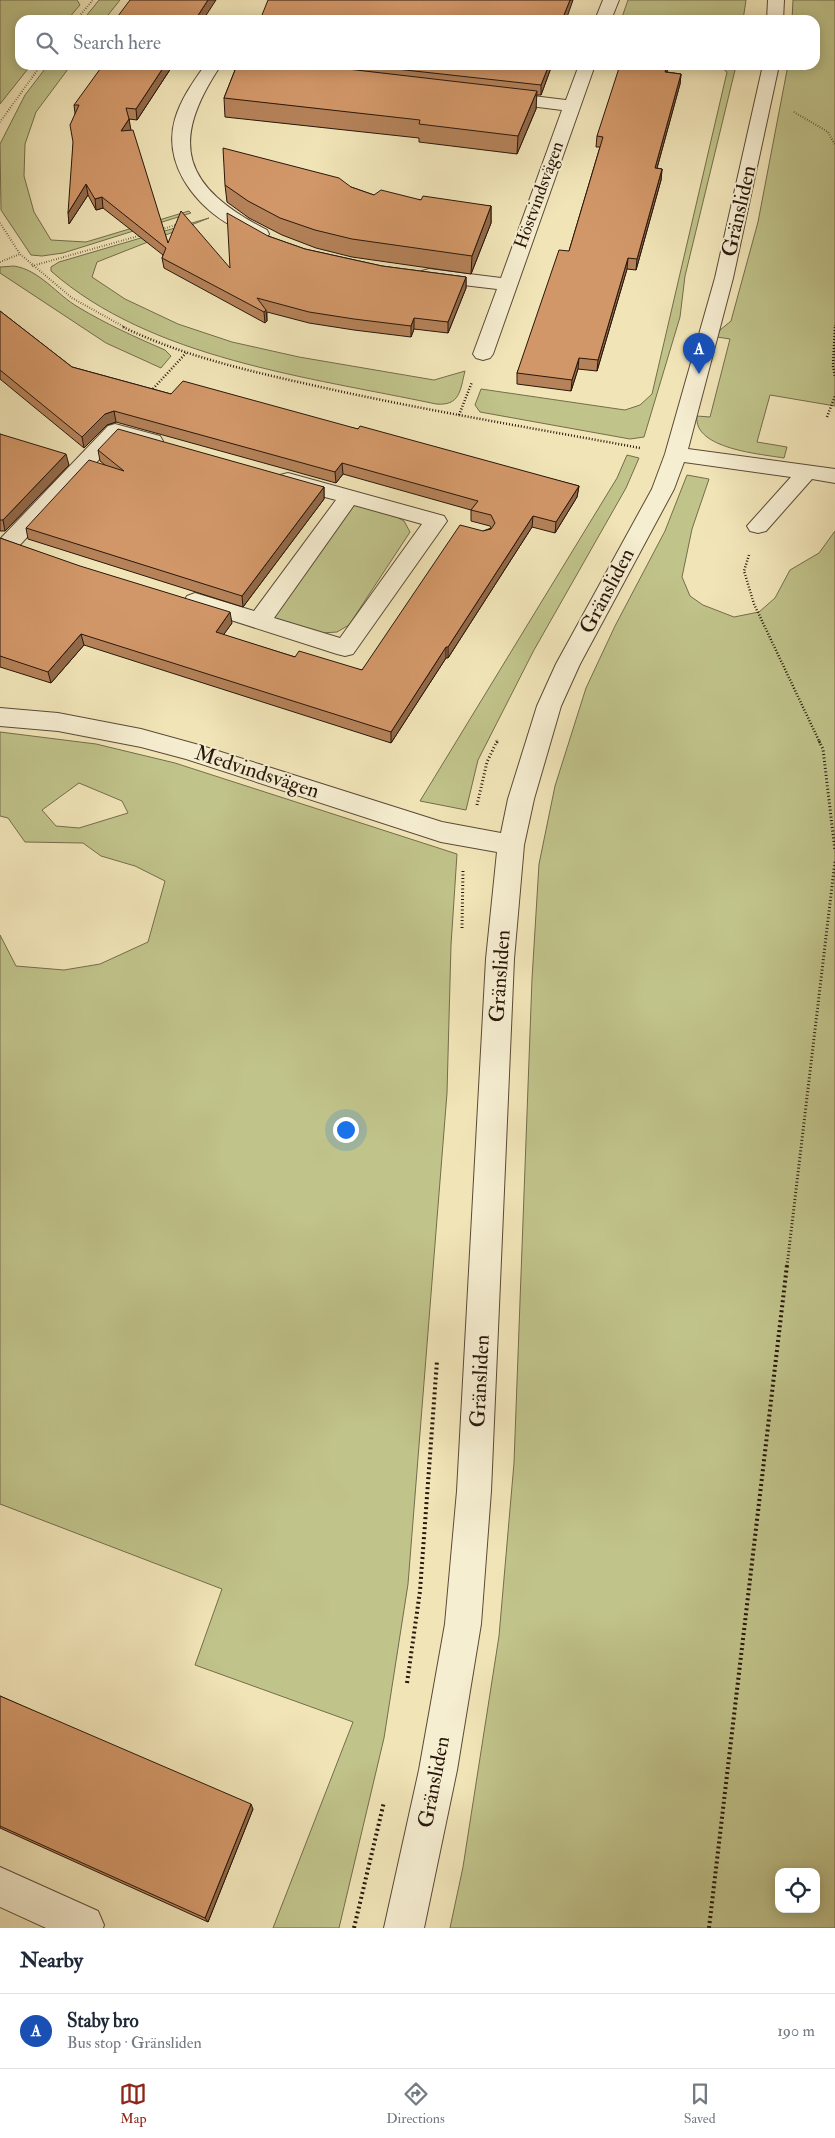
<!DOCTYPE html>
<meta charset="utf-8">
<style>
:root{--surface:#fff;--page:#f2f2f3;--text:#1f2937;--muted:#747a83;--line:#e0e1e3;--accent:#8f2418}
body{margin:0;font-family:"IM FELL Double Pica",serif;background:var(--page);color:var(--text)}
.controls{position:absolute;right:15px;bottom:15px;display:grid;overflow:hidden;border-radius:10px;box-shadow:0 2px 12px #0003}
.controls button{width:45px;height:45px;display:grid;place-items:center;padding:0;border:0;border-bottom:1px solid var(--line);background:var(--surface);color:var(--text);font:25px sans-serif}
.you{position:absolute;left:345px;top:1129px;width:18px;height:18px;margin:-12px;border:4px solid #fff;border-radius:50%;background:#1a73e8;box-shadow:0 0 0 8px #1a73e833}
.badge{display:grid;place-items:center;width:32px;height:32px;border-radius:50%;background:var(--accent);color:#fff;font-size:16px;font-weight:700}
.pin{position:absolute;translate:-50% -41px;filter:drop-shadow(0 1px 2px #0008)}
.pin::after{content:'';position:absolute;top:26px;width:18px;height:15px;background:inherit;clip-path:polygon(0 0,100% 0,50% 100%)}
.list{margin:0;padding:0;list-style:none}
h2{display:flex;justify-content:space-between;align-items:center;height:65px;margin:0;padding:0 20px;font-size:21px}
h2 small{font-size:16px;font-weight:400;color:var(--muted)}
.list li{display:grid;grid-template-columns:32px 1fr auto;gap:15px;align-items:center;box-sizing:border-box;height:75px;padding:0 20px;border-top:1px solid var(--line)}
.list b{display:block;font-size:19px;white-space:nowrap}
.list p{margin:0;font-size:16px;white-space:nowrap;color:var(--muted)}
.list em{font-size:16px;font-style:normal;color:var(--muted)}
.icon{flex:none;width:28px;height:28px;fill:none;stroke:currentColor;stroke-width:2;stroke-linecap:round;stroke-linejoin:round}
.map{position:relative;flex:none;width:835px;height:1928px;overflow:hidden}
.search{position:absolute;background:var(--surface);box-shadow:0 2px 12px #0003;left:15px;right:15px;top:15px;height:55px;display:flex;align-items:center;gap:12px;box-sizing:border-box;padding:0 18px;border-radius:15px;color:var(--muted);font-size:19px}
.sheet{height:140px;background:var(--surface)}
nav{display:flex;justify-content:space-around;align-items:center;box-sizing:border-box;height:70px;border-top:1px solid var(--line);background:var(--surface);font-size:14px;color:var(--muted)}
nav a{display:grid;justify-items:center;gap:2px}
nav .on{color:var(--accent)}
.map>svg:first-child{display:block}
.green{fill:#c0c38a;stroke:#746d4b;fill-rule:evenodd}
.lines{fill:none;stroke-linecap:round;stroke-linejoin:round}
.minor-casing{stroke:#5b4a37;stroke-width:2}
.path-far3{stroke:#29170c;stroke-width:2;stroke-dasharray:0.5 2;stroke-linecap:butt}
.path-far2{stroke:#29170c;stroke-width:2.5;stroke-dasharray:1 2;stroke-linecap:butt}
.path-far1{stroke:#29170c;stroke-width:3;stroke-dasharray:1 2.5;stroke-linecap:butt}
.path{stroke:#29170c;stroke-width:4;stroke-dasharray:2 3;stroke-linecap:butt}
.minor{fill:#f6eed1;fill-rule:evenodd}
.wall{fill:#b58259;stroke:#29170c}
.shaded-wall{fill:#936a49;stroke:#29170c}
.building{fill:#d29768;stroke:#29170c}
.labels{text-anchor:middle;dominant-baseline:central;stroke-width:4;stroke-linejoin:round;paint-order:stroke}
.far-street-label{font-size:18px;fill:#29170c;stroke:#f6eed1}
.street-label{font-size:21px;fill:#29170c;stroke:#f6eed1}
</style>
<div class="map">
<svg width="835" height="1928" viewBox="0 0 835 1928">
<rect width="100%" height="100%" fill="#f1e5b8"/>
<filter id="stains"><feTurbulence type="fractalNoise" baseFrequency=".004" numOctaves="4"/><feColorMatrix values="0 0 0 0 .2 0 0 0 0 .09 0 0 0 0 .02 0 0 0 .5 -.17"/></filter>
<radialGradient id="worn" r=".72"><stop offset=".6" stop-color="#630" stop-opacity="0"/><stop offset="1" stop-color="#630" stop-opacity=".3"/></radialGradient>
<g class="green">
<path d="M0,0h77l3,5 -13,15h-47v45h11l-31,39z"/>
<path d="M99,0h21l-16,20h-21z"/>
<path d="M628,0h118l-3,20h-122z"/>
<path d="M793,0h42v406l-65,-11 -13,47 30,5 -3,11c-23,-4 -91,-9 -87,-42l13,1 20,-78 -13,-2 3,-7 11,-9 27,-99 30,-157h27v-45h-23z"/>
<path d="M48,65h23l-35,47 -11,32 -1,32 10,36 17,28 35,2 103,-31 2,2 -128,40 -21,3 -11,-1 -30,-45 -1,-66 25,-49z"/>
<path d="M718,65l18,1 -51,210 -5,41 -36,120 -14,2 -150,-27 -5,-7 6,-16 144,21 15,-5 12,-11 75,-322z"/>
<path d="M209,218l-112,44 -5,15 33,22 53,25 54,18 67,15 135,23 31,-9c-5,20 -5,35 -29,33 -127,-27 -285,-45 -385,-133v-4l8,-5z"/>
<path d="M14,266c26,4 43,29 64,41 28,17 57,30 87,43l6,6 -10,12 -55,-25 -106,-70v-6z"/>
<path d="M627,455l12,3 -13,30 -92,162 -56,110 -12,50 -46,-9 197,-323z"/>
<path d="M687,475l22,4 -17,50 -10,48 8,19 13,9 31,12 25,-5 16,-14 15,-28 29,-17 16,-22v1397h-385l13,-61 36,-231 15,-173 18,-484 7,-115 16,-78 31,-98 29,-62 50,-95zM779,1872h37v37h-37z"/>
<path d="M352,503l41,12 11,6 6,11 -61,93 -12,7 -15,1 -54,-16z"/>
<path d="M0,732l96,12 79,19 282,91 -6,91 -4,148 -39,491 -24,154 -45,190h-66l80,-206 -158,-57 27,-76 -222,-85v-569l16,31 48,4 36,-6 48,-22 17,-61 -30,-15 -34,-10 -18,-13 -58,-1 -17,-24 -8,-2zM79,783l43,18 6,12 -49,15 -23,-2 -14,-16z"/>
</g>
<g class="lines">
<g class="minor-casing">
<g id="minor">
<path d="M603,0h16l-8,20h-16z"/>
<path d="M768,0h16l-1,20h-16z"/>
<path d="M205,65h16c-53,79 -38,122 46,165l2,4 -2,4c-15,4 -30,-9 -42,-16 -34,-22 -62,-61 -50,-103 6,-20 18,-37 30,-54z"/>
<path d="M579,65h16l-102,289 -3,4 -7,2 -7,-2 -3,-4 24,-65 -68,-8 -7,-2 -2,-4 2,-4 7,-2 72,9 61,-168 -63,-8 -6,-1 -2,-4 2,-4 6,-1 67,8z"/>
<path d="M763,65h16l-46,213 -45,171 147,20v14l-23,-4 -46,52 -8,2 -8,-2 -3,-5 44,-49 -107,-15 -10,27 -94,175 -19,42 -27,93 -10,46 -10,114 -23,532 -10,133 -24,146 -33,158h-40l35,-158 26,-146 12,-133 29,-532 11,-107 -56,-10 -255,-83 -45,-12 -83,-16 -58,-5v-18l58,5 83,16 58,16 243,77 59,11 7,-34 29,-93 19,-42 96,-175 13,-35 50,-176z"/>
<path d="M115,424l45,12 3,5 -3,5 -7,1 -34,-9 -101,109 -8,2 -8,-2 -2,-7 2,-3 106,-111z"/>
<path d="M288,473l156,43 3,5 -94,133 -8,2 -8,-2 -150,-48 -3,-5 3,-5 8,-3 59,18 82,-111 -56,-15 -3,-5 3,-5zM354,505l68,19 -82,114 -66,-20z"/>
<path d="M0,1867l98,44 6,14 -1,3h-57l-46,-21z"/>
</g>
</g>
<g class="path-far3">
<path d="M76,20l17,-20"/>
<path d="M794,112l34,20 7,13"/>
<path d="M0,122l41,-57"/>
<path d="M0,223l20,31 52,44 54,30"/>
<path d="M160,230l18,-6"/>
<path d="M0,262l20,-8"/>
<path d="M32,266l110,-31"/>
<path d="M835,328v-3"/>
</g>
<g class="path-far2">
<path d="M123,327c66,32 140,47 211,63 101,22 204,39 306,58"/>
<path d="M835,327l-2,39 2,11"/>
<path d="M151,391l35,-38"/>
<path d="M459,415l13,-33"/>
<path d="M827,417l8,-21"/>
<path d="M749,555l-5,16 10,33 66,139"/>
<path d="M497,743l1,-3"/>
</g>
<g class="path-far1">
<path d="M819,741l4,8 12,102"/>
<path d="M477,805l10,-43 10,-21"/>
<path d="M462,928l1,-58"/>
<path d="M787,1266l48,-405"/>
</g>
<g class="path">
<path d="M407,1683l13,-92 17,-230"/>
<path d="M354,1928l30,-126"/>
<path d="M709,1928l78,-663"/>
</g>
<use href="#minor" class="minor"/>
</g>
<g class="wall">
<path d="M173,65l-36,55 -8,-1 1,12 38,112 62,25 38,-32 37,13 77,17 84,11v11l-18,45 -34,-4 -3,8 -57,-7 -45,-7 -42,-11v9l-2,2 -101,-55 -2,-10 1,-3 -60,-47 -7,2 -8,-15 -19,29 6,-111 -1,-8z"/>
<path d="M237,65h315l-11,30h-5v14l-19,45 -98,-12v-4l-194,-21 -1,-19z"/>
<path d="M668,67l-1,5 14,2 -1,10 -23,84 5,1 -1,11 -25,90 -9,-1 -30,102 -19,-2 -7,22 -54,-7v-11l52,-122 31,-104h-4l1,-11z"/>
<path d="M225,185l126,2 23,8 47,5 70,6v17l-20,51 -119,-17 -36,-9 -34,-13 -33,-17 -22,-16z"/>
<path d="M0,311l72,56 99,27 187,35 221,57 -2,11 -22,36 -23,-6 -84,131h-2l-55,85 -307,-98 -33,38 -51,-16v-129l232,85 -9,12 72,22 67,13 121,-139 8,-3 -1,-2 -19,-5v-11l-128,-36 -7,9 -220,-61 -9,3 -23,23 -84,-69z"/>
<path d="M0,434l69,31 -64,66h-5z"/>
<path d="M98,450l226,37v12l-81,108 -215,-68 -2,-11 79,-63 -5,-4z"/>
<path d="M0,1696l253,113 -45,113 -208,-94z"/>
</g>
<g class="shaded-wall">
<path d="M208,0h8l-13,20h-8z"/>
<path d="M570,0h3l-7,20h-4z"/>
<path d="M165,65h8l-36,55 -1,-11z"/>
<path d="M549,65h3l-11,30v-10z"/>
<path d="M667,65h2l-1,2 -4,15 1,-10z"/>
<path d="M681,74l-1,10 -26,95 1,-11z"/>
<path d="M537,91l-1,18 -19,45 1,-18z"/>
<path d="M129,119l2,11 -8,12 -2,-11z"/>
<path d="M662,169l-1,11 -25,90 1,-11z"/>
<path d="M86,184l2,11 -19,29 -1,-11z"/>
<path d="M102,197l1,11 -7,2 -1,-11z"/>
<path d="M491,206v17l-20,51 1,-18z"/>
<path d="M628,258l-1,11 -30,102 1,-11z"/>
<path d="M466,277v11l-18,45v-11z"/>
<path d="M266,310l1,11 -2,2 -1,-11z"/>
<path d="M414,318v11l-3,8v-11z"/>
<path d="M579,358l-1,11 -7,22 1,-11z"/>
<path d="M114,411l2,11 -9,3 -23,23 -2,-11 23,-23z"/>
<path d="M66,454l3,11 -64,66 -2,-11z"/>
<path d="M342,463l1,11 -7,9 -1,-11z"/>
<path d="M579,486l-2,11 -22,36 1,-11z"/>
<path d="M324,487v12l-81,108 -1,-11z"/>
<path d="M533,516l-1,11 -84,131v-11z"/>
<path d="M230,612l2,11 -15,21 -1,-12z"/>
<path d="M81,634l3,11 -33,38 -3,-11z"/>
<path d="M446,647v11l-55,85v-11z"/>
<path d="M251,1804l2,5 -45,113 -3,-4z"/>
</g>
<g class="building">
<path d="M130,0h78l-13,20h-80z"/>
<path d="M268,0h302l-8,20h-302z"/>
<path d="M103,65h62l-29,44 -10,-1 3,11 -8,12 12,-1 35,113 13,-32 49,57 -3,-55 41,23 37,13 77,17 84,11 -18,45 -34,-4 -3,8 -57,-7 -45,-7 -52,-14 9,12 -2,2 -102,-54 4,-10 -64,-51 -7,2 -9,-15 -18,29 5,-71 -3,-17 9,-20h-5z"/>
<path d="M237,65h76l224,26 -19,45 -99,-12 1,-4 -196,-22z"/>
<path d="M360,65h189l-8,20z"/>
<path d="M620,65h47l-2,7 16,2 -26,94 7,1 -25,90 -9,-1 -30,102 -19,-2 -7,22 -55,-7 42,-123 10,1 34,-114 -6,-1z"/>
<path d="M223,148l116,30 12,9 23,8 7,-5 40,10 2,-4 68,10 -19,50 -120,-17 -37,-9 -35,-12 -32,-17 -23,-16z"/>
<path d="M0,311l72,56 99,27 12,-13 175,48 2,-3 219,60 -23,36 -23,-6 -85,131h-2l-55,85 -310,-98 -33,38 -48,-16v-118l80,28 150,46 -14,20 79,25 4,-6 63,19 98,-145 23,6 8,-2 4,-6 -4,-8 -20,-5 7,-9 -136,-38 -7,9 -221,-61 -9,3 -23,23 -82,-67z"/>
<path d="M118,429l206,58 -82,109 -216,-68 63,-68 35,11 -26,-21z"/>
<path d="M0,434l66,20 -63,66h-3z"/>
<path d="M0,1696l251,108 -46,114 -205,-92z"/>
</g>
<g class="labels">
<g class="far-street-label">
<text transform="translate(539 195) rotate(-70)">Höstvindsvägen</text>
</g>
<g class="street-label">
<text transform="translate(739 211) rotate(-77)">Gränsliden</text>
<text transform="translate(607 591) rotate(-62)">Gränsliden</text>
<text transform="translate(257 772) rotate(18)">Medvindsvägen</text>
<text transform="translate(500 976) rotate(-86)">Gränsliden</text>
<text transform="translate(480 1381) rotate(-87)">Gränsliden</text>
<text transform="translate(434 1782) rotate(-79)">Gränsliden</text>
</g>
</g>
<rect width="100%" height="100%" filter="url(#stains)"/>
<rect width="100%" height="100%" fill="url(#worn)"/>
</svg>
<div class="controls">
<button><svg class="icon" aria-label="locate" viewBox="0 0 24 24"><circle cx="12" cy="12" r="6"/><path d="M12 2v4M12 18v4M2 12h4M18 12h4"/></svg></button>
</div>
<div class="you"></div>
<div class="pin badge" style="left:699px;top:374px;background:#1a4fb4">A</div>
<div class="search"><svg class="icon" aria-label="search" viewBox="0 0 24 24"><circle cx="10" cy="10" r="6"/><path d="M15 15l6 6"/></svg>Search here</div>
</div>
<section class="sheet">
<h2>Nearby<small></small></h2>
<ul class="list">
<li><span class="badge" style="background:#1a4fb4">A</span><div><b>Staby bro</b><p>Bus stop · Gränsliden</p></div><em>190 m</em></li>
</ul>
</section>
<nav>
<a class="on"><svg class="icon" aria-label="map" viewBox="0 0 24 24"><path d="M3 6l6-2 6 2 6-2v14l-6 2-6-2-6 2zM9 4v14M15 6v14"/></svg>Map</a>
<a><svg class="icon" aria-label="directions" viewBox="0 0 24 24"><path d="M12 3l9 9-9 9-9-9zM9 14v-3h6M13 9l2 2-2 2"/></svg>Directions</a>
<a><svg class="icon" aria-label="saved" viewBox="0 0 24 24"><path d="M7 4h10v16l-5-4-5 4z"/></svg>Saved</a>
</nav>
